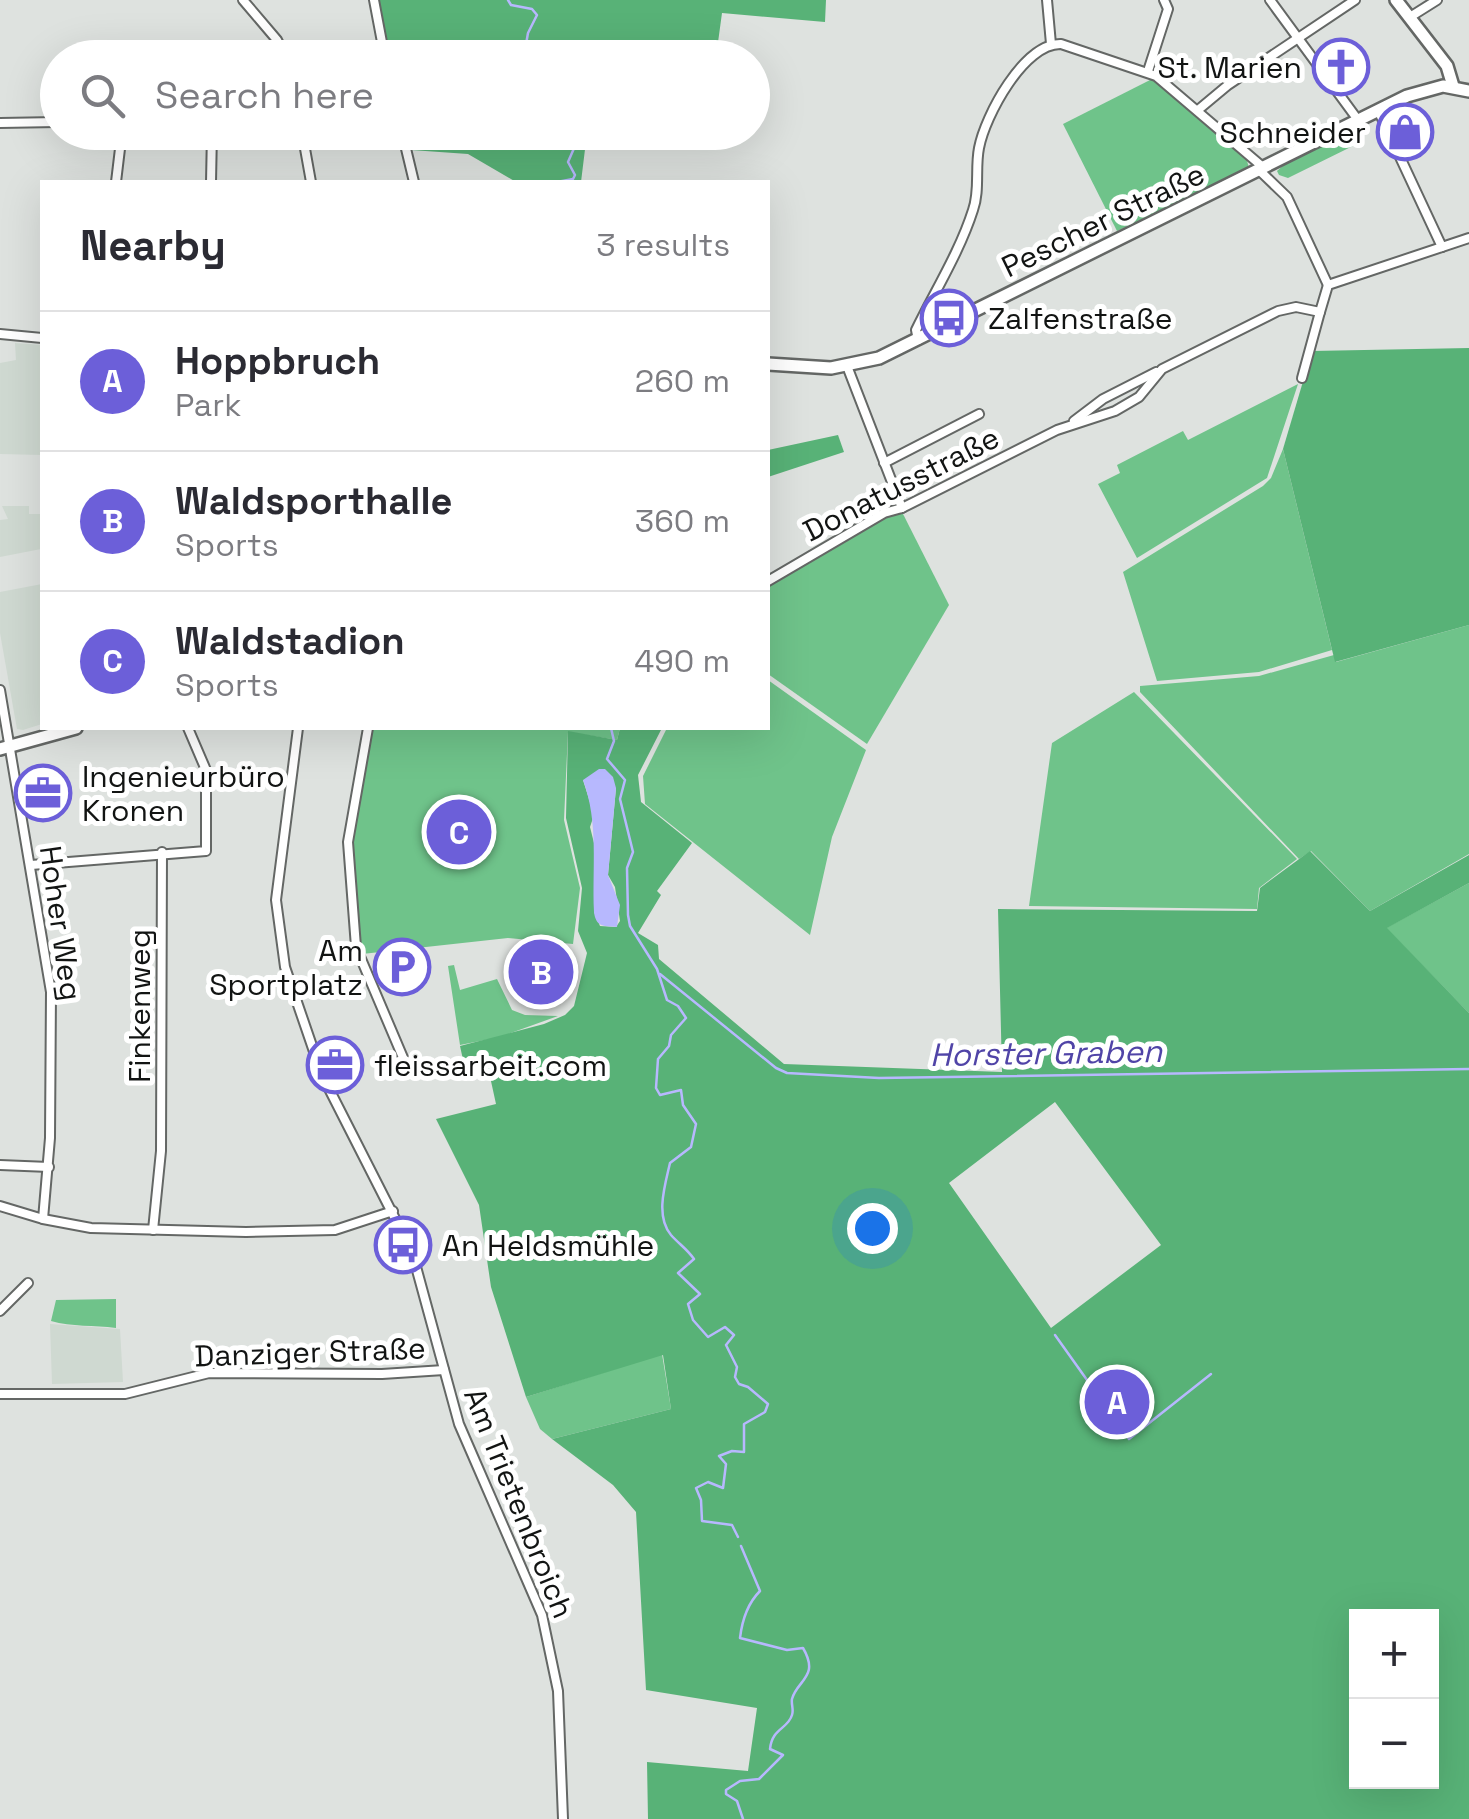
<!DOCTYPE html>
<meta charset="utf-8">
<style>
:root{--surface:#fff;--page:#f2f2f3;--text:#2b2b33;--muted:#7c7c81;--line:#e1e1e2;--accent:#6c5fd9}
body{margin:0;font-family:"Space Grotesk",sans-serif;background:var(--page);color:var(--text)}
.controls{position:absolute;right:30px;bottom:30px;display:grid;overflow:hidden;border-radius:0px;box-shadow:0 10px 40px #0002}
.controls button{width:90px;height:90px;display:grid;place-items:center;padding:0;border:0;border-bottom:2px solid var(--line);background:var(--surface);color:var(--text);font:50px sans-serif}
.you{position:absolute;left:872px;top:1228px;width:35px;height:35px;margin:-25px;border:8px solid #fff;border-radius:50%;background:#1a73e8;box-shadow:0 0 0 15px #1a73e833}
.badge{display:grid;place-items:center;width:65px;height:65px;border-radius:50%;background:var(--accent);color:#fff;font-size:32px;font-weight:700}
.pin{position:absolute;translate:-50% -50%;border:5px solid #fff;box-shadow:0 2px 10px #0006}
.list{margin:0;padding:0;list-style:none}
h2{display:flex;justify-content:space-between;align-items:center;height:130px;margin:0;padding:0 40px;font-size:42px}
h2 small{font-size:32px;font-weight:400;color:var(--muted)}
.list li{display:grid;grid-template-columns:65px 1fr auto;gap:30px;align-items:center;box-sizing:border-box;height:140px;padding:0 40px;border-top:2px solid var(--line)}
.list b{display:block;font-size:38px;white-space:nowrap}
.list p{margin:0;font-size:32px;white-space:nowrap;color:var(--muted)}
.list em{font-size:32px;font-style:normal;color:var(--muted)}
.icon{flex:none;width:55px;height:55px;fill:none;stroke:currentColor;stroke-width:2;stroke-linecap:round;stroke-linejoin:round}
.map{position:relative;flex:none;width:1469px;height:1819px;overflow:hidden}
.search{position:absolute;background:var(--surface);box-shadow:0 10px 40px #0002;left:40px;top:40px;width:730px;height:110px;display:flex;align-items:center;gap:25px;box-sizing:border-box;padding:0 35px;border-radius:55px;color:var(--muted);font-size:38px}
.panel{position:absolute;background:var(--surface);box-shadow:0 10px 40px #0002;left:40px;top:180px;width:730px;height:550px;border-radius:0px}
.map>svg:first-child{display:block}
.built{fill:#cfd9d1}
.green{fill:#6fc38a}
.forest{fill:#58b277;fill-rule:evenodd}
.water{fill:#b7b8fe}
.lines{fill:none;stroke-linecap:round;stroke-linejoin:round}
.stream{stroke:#b7b8fe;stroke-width:2.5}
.street-casing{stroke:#646765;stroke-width:12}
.secondary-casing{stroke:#646765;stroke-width:16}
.street{stroke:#fff;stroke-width:8}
.secondary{stroke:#fff;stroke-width:11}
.labels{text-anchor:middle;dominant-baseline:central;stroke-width:10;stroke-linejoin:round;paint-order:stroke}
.poi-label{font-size:30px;fill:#121413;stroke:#fff;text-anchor:start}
.street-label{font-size:30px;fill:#121413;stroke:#fff}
.water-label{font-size:32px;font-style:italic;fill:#5044a7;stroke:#fff}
</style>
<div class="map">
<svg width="1469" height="1819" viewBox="0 0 1469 1819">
<rect width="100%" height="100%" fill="#dee2df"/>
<g class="built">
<path d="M15,343l27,2v110l-42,-1v-91l16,-3z"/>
<path d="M2,506h27v8h13v39l-1,-4 -41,8v-37l8,-1z"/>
<path d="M42,584v140l-19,6 -6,-1 -17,-96v-41z"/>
<path d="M50,1324l70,5 3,53 -71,2z"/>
</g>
<g class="green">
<path d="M1154,78l92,79 3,11 -132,63 -54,-107z"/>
<path d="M1360,135l3,6 -75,37 -9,-3 -2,-4c15,-14 38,-26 58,-31l7,4z"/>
<path d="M1298,384l-31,94 -130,80 -39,-74 22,-11 -3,-8 66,-34 5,9z"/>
<path d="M1283,449l49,201 -73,22 -102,9 -34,-109 140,-86 8,-8z"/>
<path d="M901,510l48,95 -82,139 -99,-70v-92l95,-57z"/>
<path d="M1469,625v229l-99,57 -59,-60 -12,8 -159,-167v-6l119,-10 75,-21 2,7z"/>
<path d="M768,680l98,70 -34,87 -22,98 -165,-131 -2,-28 24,-48h101z"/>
<path d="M1134,692l163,167 -38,29 -2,21 -228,-3 23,-163z"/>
<path d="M372,728h248l-3,12 -49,-8 -4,88 16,68 -7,56 -65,-6 -146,16 -12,-111z"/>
<path d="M1469,883v130l-83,-85z"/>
<path d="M454,965l6,25 37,-11 15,31 13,5 33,1 -58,21 -40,8 -12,-79z"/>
<path d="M116,1299v29c-22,-3 -44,-1 -65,-7l5,-21z"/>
<path d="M662,1354l9,55 -119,30 -12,-10 -14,-32z"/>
</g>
<g class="forest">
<path d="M378,0h448l-1,22 -103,-9 -6,44 -327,1z"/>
<path d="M407,133h180l-6,49h-65l-48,-28 -57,-4z"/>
<path d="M1469,348v277l-134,37 -52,-213 29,-98z"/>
<path d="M838,435l6,17 -76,25v-27z"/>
<path d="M620,728h42l-24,47 3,27 51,41 -35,48 4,4 -23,38 20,12 1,14 125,105 218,8 -4,-163 259,2 3,-23 50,-37 60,60 99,-56v28l-82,45 82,85v806h-821l-1,-57 101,9 9,-63 -111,-18 -10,-178 -23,-27 -61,-46 119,-30 -8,-54 -137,42 -35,-110 -12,-82 -43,-86 60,-15 -7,-32 -22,6 -7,-32 84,-22 21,-9 9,-9 13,-53 -9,-22 4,-43 -16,-70 2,-87 49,9zM583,780l33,8 -8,87 7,12 5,34 -4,6 -16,-1 -6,-14 2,-61 -6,-24 4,-12zM1055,1102l106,143 -110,83 -102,-145zM1356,1616h76v166h-76z"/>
</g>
<path class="water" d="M599,769h6l8,8 3,11 -8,87 12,30 -3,22c-14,-1 -21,0 -23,-15 -2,-45 5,-89 -11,-132z"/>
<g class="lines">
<g class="stream">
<path d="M508,0l3,5 21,4 5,6 -9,18 -3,17 9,8"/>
<path d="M557,182l16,-3 2,-4 -7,-13 7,-16 -4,-14"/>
<path d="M611,728l3,13 -7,18 18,21 -5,19 13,53 -6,16 1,47 2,11 27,43 10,31 11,6 8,12 -15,17 -2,11 -11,13 -2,29 4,7 21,-5 2,15 13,19 -5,23 -21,16c-5,22 -15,53 1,72 8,9 16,14 23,24l-16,14 22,21 -12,10 5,16 15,17 17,-10 9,8 -8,10 11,22 -2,10 4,7 9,3 20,17 -3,8 -21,12v28l-12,-1 -13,5 7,8 -3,24 -15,-6 -12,6 5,12 1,21 30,4 6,12"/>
<path d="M660,974l116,94 11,5 92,5 590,-9"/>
<path d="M1055,1335l74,104 82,-65"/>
<path d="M741,1546l19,45c-12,12 -18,30 -20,47l47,12 16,-2c17,29 -6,32 -11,51 -1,5 2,11 0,16 -4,14 -20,13 -22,34l13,6 -24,24 -19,2 -14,9v4l11,7 6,18"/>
</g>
<g class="street-casing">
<g id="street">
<path d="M243,0l34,40 9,18"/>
<path d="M374,0l11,58"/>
<path d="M1047,0l4,44"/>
<path d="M1270,0l88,120"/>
<path d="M1410,17l27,-17"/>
<path d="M1148,71l20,-62 -4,-9"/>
<path d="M1198,110l30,-25 127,-85"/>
<path d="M1378,110l64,137"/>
<path d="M0,123l58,-1"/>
<path d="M302,132l9,50"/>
<path d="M402,132l12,50"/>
<path d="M1260,171l27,26 41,88"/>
<path d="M116,182l6,-50"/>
<path d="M211,182l1,-50"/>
<path d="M0,334l42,4"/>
<path d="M918,340l-2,-10c19,-39 44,-79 57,-120 7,-19 2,-42 6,-62 6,-32 45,-105 82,-104l95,32 108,92"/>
<path d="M847,366l55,142"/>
<path d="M1302,378l18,-66"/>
<path d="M1074,421l29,-22 53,-27"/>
<path d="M884,463l95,-49"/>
<path d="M768,581l116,-68 18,-5 155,-78 58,-19 24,-14 23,-28 116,-58 18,-4 24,5 8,-27 141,-47"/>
<path d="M0,690l51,302 -1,146 -7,81"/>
<path d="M298,728l-22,172 9,67 37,108 90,177 47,172 83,191 16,76 5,128"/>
<path d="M368,728l-20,114 8,105 51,120"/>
<path d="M31,865l175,-14v-81l-18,-42"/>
<path d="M0,1165l49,2"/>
<path d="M0,1206l43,13 48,9 155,4 89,-2 58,-19"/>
<path d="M153,1230l8,-79 1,-299"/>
<path d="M0,1311l28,-28"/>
<path d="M0,1394h125l84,-21 173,1 62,-4"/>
</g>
</g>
<g class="secondary-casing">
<g id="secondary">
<path d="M1396,0l51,66 6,20"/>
<path d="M768,364l63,4 48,-10 528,-262 36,-10 26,5"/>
<path d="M0,749l76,-21"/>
</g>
</g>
<use href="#street" class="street"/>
<use href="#secondary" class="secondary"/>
</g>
<defs>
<g id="church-ring" transform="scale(2.875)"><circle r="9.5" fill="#fff" stroke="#6c5fd9" stroke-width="1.5"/><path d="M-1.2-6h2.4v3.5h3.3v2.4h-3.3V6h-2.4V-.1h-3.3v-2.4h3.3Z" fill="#6c5fd9"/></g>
<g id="shop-ring" transform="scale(2.875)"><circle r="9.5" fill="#fff" stroke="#6c5fd9" stroke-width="1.5"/><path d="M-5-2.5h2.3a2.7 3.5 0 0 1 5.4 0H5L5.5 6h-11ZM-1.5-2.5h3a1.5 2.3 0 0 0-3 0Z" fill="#6c5fd9"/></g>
<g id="bus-ring" transform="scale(2.875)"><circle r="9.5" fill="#fff" stroke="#6c5fd9" stroke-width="1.5"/><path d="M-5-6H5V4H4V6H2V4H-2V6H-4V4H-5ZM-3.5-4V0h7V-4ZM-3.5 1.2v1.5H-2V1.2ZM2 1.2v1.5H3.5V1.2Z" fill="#6c5fd9"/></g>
<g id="office-ring" transform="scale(2.875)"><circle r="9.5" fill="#fff" stroke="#6c5fd9" stroke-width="1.5"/><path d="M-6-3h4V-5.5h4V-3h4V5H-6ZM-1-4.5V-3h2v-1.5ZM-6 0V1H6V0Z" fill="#6c5fd9"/></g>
<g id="parking-ring" transform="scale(2.875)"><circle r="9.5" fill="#fff" stroke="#6c5fd9" stroke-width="1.5"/><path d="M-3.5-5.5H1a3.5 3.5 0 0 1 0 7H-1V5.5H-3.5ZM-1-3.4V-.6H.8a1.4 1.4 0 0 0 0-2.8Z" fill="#6c5fd9"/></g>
</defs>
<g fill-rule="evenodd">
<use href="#church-ring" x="1341" y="67"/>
<use href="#shop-ring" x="1405" y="132"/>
<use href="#bus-ring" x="949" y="318"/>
<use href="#office-ring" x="43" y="793"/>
<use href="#parking-ring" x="402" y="967"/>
<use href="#office-ring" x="335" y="1065"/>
<use href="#bus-ring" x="403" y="1245"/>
</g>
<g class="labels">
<g class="poi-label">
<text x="1302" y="67" text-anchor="end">St. Marien</text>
<text x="1366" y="132" text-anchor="end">Schneider</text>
<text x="988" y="318">Zalfenstraße</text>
<text x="82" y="776">Ingenieurbüro<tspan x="82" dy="34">Kronen</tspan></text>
<text x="363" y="950" text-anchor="end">Am<tspan x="363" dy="34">Sportplatz</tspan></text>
<text x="374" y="1065">fleissarbeit.com</text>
<text x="442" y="1245">An Heldsmühle</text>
</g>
<g class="street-label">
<text transform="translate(1103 220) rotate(-26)">Pescher Straße</text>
<text transform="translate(901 484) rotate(-27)">Donatusstraße</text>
<text transform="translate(61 923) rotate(82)">Hoher Weg</text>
<text transform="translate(139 1006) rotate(-90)">Finkenweg</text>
<text transform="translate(310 1352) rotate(-2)">Danziger Straße</text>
<text transform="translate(519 1503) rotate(68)">Am Trietenbroich</text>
</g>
<g class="water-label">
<text transform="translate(1046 1053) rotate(-1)">Horster Graben</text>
</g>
</g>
</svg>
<div class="controls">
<button>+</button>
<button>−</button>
</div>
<div class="you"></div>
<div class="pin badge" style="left:1117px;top:1402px">A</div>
<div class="pin badge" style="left:541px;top:972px">B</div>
<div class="pin badge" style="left:459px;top:832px">C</div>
<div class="search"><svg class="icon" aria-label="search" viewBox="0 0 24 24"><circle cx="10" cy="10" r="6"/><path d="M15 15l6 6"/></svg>Search here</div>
<section class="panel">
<h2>Nearby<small>3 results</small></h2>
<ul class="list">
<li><span class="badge">A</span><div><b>Hoppbruch</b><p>Park</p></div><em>260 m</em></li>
<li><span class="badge">B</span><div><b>Waldsporthalle</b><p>Sports</p></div><em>360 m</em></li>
<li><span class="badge">C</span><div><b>Waldstadion</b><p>Sports</p></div><em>490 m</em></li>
</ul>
</section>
</div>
